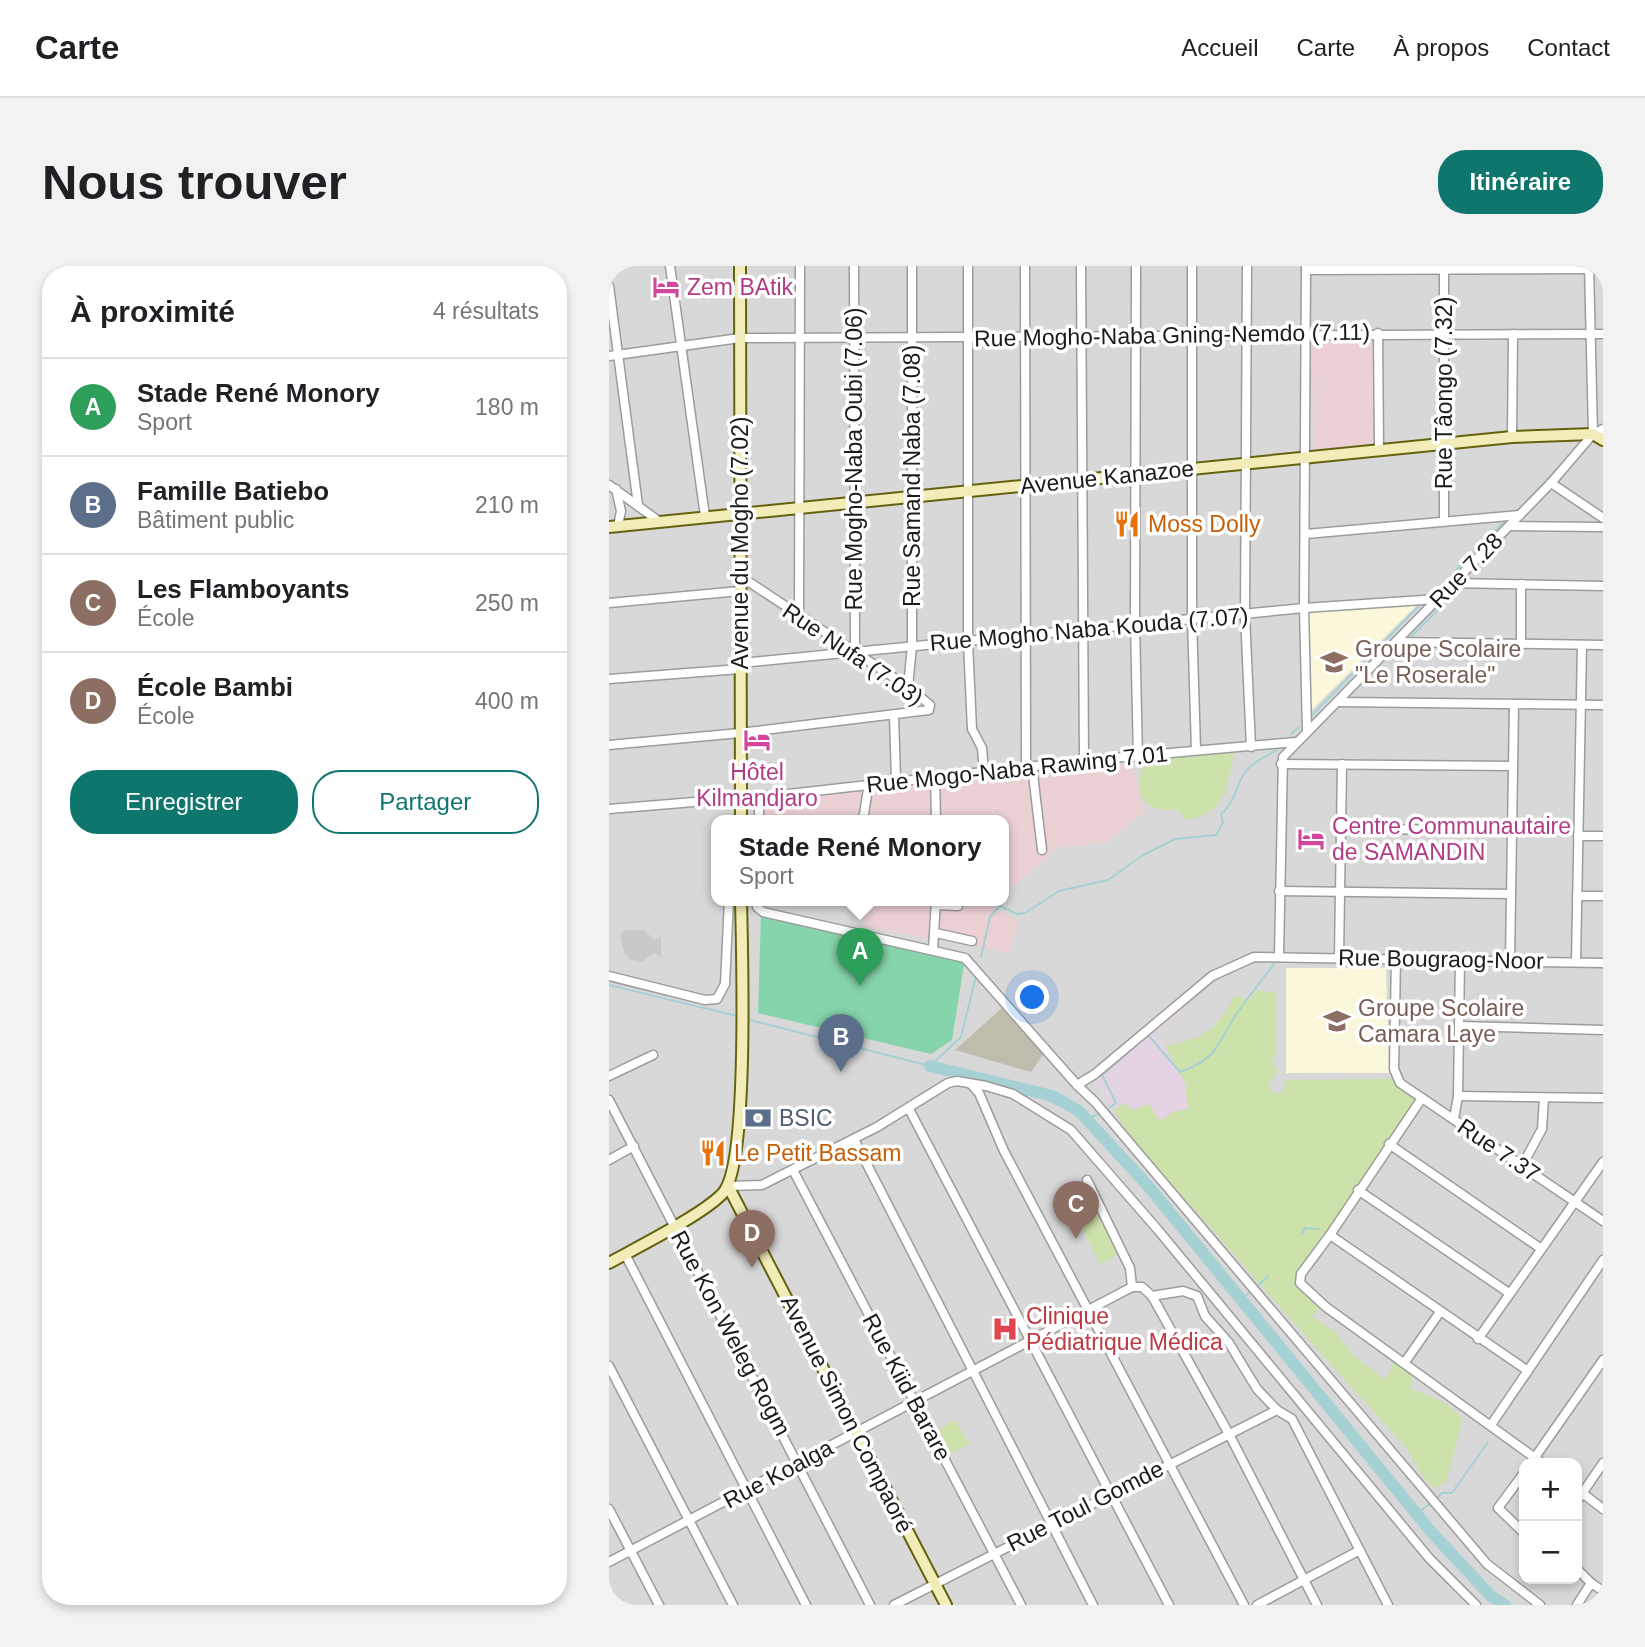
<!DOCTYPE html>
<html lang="fr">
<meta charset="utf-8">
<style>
:root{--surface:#fff;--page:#f2f2f2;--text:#202124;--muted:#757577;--line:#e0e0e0;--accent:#0f766e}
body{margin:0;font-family:Arial,sans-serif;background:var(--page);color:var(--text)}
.controls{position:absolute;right:21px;bottom:21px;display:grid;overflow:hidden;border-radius:14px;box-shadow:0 4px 10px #0003}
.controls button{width:63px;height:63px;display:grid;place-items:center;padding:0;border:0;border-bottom:2px solid var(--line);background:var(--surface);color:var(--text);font:35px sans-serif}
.you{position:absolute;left:424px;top:732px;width:24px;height:24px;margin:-18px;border:5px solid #fff;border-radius:50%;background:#1a73e8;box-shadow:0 0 0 10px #1a73e833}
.badge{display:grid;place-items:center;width:46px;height:46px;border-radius:50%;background:var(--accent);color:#fff;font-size:23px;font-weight:700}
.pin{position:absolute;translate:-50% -58px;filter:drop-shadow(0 2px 4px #0008)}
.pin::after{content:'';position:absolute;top:37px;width:24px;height:21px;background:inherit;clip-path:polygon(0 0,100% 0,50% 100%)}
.popup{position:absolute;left:102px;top:549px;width:298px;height:91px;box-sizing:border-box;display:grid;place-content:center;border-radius:14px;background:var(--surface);filter:drop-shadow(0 2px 5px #0005);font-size:23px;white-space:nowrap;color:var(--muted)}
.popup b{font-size:26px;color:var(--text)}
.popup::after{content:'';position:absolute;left:50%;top:100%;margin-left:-14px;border:14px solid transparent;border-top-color:var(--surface)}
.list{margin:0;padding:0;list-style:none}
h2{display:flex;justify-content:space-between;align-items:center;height:91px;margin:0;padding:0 28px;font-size:30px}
h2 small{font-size:23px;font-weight:400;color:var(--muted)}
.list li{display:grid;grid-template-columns:46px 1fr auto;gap:21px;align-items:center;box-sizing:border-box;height:98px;padding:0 28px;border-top:2px solid var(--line)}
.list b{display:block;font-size:26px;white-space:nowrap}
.list p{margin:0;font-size:23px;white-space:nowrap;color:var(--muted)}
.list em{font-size:23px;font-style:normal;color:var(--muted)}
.actions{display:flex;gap:14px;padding:21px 28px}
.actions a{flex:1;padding:16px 0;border:2px solid var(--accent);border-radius:28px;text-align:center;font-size:24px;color:var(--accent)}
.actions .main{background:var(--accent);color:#fff}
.map{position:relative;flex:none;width:994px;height:1339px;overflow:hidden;border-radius:28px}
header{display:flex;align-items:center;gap:42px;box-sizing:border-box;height:98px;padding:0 35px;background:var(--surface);border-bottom:2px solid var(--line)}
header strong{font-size:33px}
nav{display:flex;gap:38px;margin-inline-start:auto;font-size:24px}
.intro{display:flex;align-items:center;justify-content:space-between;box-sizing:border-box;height:168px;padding:0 42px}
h1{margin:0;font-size:49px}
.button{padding:18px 32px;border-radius:28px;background:var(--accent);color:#fff;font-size:24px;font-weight:700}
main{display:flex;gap:42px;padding:0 42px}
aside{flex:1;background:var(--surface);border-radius:28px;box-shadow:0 4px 10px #0003}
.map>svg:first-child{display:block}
.residential{fill:#d9d8d8;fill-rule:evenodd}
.commercial{fill:#ebd1d4}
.industrial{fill:#e4d4e3}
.education{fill:#fbf7da}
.religious{fill:#c9c9c9}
.construction{fill:#bfbcae}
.grass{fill:#cde1ab}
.pitch{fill:#86d4ab}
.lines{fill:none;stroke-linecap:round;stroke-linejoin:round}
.stream{stroke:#a5d1d5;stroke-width:2}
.river{stroke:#a5d1d5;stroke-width:12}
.street-casing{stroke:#9c9c9c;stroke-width:11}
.secondary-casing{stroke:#64620f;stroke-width:14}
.street{stroke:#fff;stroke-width:8}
.secondary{stroke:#f2edb8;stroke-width:10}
.labels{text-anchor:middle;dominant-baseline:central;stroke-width:7;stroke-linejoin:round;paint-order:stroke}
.hotel-label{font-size:23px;fill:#b23c85;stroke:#fff;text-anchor:start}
.street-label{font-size:23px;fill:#1b1b1b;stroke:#fff}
.food-label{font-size:23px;fill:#c56008;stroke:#fff;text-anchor:start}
.education-label{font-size:23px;fill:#785e54;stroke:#fff;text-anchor:start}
.service-label{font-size:23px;fill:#4e5e75;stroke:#fff;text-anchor:start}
.health-label{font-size:23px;fill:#be3a42;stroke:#fff;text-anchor:start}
</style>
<header>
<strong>Carte</strong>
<nav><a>Accueil</a><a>Carte</a><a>À propos</a><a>Contact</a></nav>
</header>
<div class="intro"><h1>Nous trouver</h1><a class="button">Itinéraire</a></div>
<main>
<aside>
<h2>À proximité<small>4 résultats</small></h2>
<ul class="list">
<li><span class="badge" style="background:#2e9e5b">A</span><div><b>Stade René Monory</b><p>Sport</p></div><em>180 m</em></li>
<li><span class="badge" style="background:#5c6f8a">B</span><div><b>Famille Batiebo</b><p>Bâtiment public</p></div><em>210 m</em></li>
<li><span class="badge" style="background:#8d6e63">C</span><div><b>Les Flamboyants</b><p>École</p></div><em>250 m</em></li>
<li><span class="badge" style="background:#8d6e63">D</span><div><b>École Bambi</b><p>École</p></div><em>400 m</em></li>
</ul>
<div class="actions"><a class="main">Enregistrer</a><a>Partager</a></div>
</aside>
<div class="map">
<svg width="994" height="1339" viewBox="0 0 994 1339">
<rect width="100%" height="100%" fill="#ebe6e1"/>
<path class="residential" d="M0,0h994v1339h-994zM107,554h287v80h-287zM915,1197h53v116h-53z"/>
<g class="commercial">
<path d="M768,69l-1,110 -63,4 -1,-113z"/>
<path d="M522,492l13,55 -37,29 -49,6 -54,46 -1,-74h-239l-11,-19z"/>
<path d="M244,634h144l-6,7 27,13 -8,33 -145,-26z"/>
</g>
<path class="industrial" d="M570,741l4,4 -30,24 12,11 21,37 2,26 -15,3 -14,9 -27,-11 -8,-6 -10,6 -22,-32z"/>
<g class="education">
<path d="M810,337l-110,110 -1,-102z"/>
<path d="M677,702h100l3,105h-103z"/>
</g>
<path class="religious" d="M16,664h18l12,10 6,-4v21l-7,-4 -12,9 -11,-2 -7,-8 -4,-17z"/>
<path class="construction" d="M393,742l42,45 -13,19 -76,-22z"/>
<g class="grass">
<path d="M626,487c-11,35 -7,60 -49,67l-9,-11c-38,5 -44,-18 -33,-50z"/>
<path d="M648,724l18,3 1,59 -4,9 6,10 -10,14 5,8 11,-1 2,-12 106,-1 24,19 -122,183 27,25 -9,10 23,16 19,24 32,24 7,-18 20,14 -3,12 33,14 20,16 -17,64 -12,6c-15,-12 -20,-32 -34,-47 -68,-75 -136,-151 -202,-228 -27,-30 -66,-68 -84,-103l10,-7 8,7 17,-6 11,17 13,-9 15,-3 -3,-26 -20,-37c42,-9 49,-13 70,-51l13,6z"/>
<path d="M482,924l32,62 -23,12 -31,-62z"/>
<path d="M346,1154l14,24 -18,9 -12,-24z"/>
</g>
<path class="pitch" d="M152,647l204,45 -13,82 -21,14 -173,-41z"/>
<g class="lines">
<g class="stream">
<path d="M909,244l43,-45"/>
<path d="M842,309l52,-52"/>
<path d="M967,323l27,1"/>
<path d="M800,373l50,-51h59"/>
<path d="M704,448l107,-109"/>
<path d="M682,468l8,-7"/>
<path d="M372,691l9,-40 10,-11 17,8 8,-1 34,-22 49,-11 35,-25 32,-16 41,-4 7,-12 -2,-9c13,-10 14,-26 23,-40 6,-11 22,-17 32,-24"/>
<path d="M0,719l128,31"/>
<path d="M137,753l184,47 31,-29 15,-61"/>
<path d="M539,769l32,37c40,-14 36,-29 58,-60 11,-16 24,-32 36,-48"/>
<path d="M500,842l7,-5 -14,-28 25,-22"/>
<path d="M477,853l13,-5"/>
<path d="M693,968l3,-6 14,1"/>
<path d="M649,1020l10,-10"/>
<path d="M632,1034l10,-9"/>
<path d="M828,1232l5,-5h10l36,-51"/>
<path d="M808,1248l12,-10"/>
</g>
<path class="river" d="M321,800l122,30 27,15 70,76 284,347 58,62 14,9"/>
<g class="street-casing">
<g id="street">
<path d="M61,0l35,250"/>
<path d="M245,0l1,385"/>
<path d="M359,0v376l4,87 10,19 2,23"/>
<path d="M416,0l1,501"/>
<path d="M472,0l3,495"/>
<path d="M527,0l-1,358 3,134"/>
<path d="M583,0v352l4,132"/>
<path d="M638,0l-2,349 6,132"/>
<path d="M697,0l-2,342 3,122"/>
<path d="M980,0l4,168"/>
<path d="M697,4l282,-1"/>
<path d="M0,20l29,219"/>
<path d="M769,67l1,117"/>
<path d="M0,90l131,-18 863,-4"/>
<path d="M903,171l1,-103"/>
<path d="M942,217l52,35"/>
<path d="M0,219l51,37"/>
<path d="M7,223l5,22 -3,15"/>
<path d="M835,254v-254"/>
<path d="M900,260l94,1"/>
<path d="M697,268l214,-19"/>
<path d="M845,317l149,3"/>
<path d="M912,318v60"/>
<path d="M0,337l131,-12"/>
<path d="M190,351l1,-351"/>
<path d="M788,376l206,3"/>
<path d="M132,397l563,-55 134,-9"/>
<path d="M0,413l131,-10"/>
<path d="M299,421l4,-41v-380"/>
<path d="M730,436l264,3"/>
<path d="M285,449l2,65"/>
<path d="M0,479l131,-12 189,-23 1,-5 -22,-18 -168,-111"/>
<path d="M672,498l232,2"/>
<path d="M423,500l10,84"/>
<path d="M326,510l1,44"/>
<path d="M0,543l171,-14 300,-34 215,-19"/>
<path d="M150,554v-24"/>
<path d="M254,554l6,-37"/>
<path d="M732,563l171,1"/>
<path d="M969,570h25"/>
<path d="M670,625l232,3"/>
<path d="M968,630h26"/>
<path d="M148,634v7l6,5 202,46 112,127 18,-11 117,-98 42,-19 349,6"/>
<path d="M327,639l22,1"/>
<path d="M327,667l36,8"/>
<path d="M324,684l3,-50"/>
<path d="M670,690l4,-199 268,-274 42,-49 10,-5"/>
<path d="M730,691l3,-193"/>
<path d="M787,692l-2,111 6,14 203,138"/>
<path d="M901,695l4,-257"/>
<path d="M967,696l6,-317"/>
<path d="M0,710l96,24 12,-1 8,-15 4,-84"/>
<path d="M850,760l144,4"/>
<path d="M0,810l44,-21"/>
<path d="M362,818l8,9 25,58 240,454"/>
<path d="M468,819l18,17 392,462 53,41"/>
<path d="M849,830l145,2"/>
<path d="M813,832l-92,137 -29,39 -1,9 26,24 216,156"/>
<path d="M0,834l261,505"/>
<path d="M300,843l260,496"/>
<path d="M845,853l4,-23 2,-136"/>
<path d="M245,873l239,466"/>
<path d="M780,878l151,104"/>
<path d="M0,894l25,-14"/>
<path d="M914,898l19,-35 2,-31"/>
<path d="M184,904l228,435"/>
<path d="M478,914l43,88 2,19h10l10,9 77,138 88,171"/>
<path d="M119,920l34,-1 115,-58 71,-44 9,-2 29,5 27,8 58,36 87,100 271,328 47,47"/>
<path d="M749,924l151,103"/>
<path d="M721,969l198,136"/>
<path d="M16,988l181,351"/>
<path d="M543,1030l31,-5 14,5 8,20 24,27 28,46 20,21 15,9 96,186"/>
<path d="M869,1073l125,-177"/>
<path d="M796,1096l35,-50"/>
<path d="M0,1100l124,239"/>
<path d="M882,1159l112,-165"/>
<path d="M922,1197l72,-103"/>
<path d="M915,1207l-26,35 26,25"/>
<path d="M968,1223l26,20"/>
<path d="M968,1235l26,-38"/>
<path d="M0,1243l50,96"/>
<path d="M0,1296l523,-275"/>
<path d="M968,1303l14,14"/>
<path d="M285,1339l383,-195"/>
<path d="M648,1339l103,-55"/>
<path d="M968,1339l14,-22 12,8"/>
</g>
</g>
<g class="secondary-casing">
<g id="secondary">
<path d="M131,0l1,554"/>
<path d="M0,261l903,-90 81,-3 10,6"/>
<path d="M119,920l218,419"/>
<path d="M0,997c27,-15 95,-49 114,-70 26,-29 19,-244 18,-293"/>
</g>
</g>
<use href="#street" class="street"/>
<use href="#secondary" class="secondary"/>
</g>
<defs>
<g id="hotel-bare" transform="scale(2.1)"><path d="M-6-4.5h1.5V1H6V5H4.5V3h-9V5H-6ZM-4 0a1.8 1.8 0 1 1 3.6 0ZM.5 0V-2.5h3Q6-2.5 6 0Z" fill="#d1479c" stroke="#fff" stroke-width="2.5" paint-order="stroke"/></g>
<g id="restaurant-bare" transform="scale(2.1)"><path d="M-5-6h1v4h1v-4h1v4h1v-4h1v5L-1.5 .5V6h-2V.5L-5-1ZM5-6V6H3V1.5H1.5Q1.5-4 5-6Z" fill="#e8710a" stroke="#fff" stroke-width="2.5" paint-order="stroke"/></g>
<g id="school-bare" transform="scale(2.1)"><path d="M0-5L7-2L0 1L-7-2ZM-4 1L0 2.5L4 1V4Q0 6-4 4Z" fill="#8d6e63" stroke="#fff" stroke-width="2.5" paint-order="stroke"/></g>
<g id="bank-bare" transform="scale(2.1)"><path d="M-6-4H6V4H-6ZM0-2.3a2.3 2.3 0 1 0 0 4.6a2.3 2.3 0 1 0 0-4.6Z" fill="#5c6f8a" stroke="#fff" stroke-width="2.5" paint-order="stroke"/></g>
<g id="hospital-bare" transform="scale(2.1)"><path d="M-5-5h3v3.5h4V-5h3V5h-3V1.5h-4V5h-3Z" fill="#e0444e" stroke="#fff" stroke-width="2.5" paint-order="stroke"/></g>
</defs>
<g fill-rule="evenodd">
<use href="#hotel-bare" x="57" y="21"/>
<use href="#restaurant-bare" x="518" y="258"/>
<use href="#school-bare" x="725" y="396"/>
<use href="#hotel-bare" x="148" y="474"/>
<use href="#hotel-bare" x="702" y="573"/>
<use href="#school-bare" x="728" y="755"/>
<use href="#bank-bare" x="149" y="852"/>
<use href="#restaurant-bare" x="104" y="887"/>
<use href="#hospital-bare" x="396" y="1063"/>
</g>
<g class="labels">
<g class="hotel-label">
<text x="78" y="21">Zem BAtik</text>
<text x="148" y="506" text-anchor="middle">Hôtel<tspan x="148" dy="26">Kilmandjaro</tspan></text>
<text x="723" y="560">Centre Communautaire<tspan x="723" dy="26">de SAMANDIN</tspan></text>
</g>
<g class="street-label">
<text transform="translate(563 69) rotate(-1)">Rue Mogho-Naba Gning-Nemdo (7.11)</text>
<text transform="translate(835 127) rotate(-90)">Rue Tâongo (7.32)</text>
<text transform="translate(245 193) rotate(-90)">Rue Mogho-Naba Oubi (7.06)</text>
<text transform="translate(303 210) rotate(-90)">Rue Samand Naba (7.08)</text>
<text transform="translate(498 211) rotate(-6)">Avenue Kanazoe</text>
<text transform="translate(131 277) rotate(-90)">Avenue du Mogho (7.02)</text>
<text transform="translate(857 304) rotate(-46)">Rue 7.28</text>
<text transform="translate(480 363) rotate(-5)">Rue Mogho Naba Kouda (7.07)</text>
<text transform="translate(244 388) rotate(34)">Rue Nufa (7.03)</text>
<text transform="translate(408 503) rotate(-6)">Rue Mogo-Naba Rawing 7.01</text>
<text transform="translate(832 693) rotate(1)">Rue Bougraog-Noor</text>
<text transform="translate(890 884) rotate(34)">Rue 7.37</text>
<text transform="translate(122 1067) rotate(62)">Rue Kon Weleg Rogm</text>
<text transform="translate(298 1121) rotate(62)">Rue Kiid Barare</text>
<text transform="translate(238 1148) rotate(63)">Avenue Simon Compaoré</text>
<text transform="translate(169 1208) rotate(-28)">Rue Koalga</text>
<text transform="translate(476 1240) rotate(-27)">Rue Toul Gomde</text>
</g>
<g class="food-label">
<text x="539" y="258">Moss Dolly</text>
<text x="125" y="887">Le Petit Bassam</text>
</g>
<g class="education-label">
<text x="746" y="383">Groupe Scolaire<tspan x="746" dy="26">"Le Roserale"</tspan></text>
<text x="749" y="742">Groupe Scolaire<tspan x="749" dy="26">Camara Laye</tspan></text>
</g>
<g class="service-label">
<text x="170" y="852">BSIC</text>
</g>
<g class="health-label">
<text x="417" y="1050">Clinique<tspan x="417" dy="26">Pédiatrique Médica</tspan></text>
</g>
</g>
</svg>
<div class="controls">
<button>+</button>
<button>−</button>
</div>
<div class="you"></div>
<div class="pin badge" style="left:251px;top:720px;background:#2e9e5b">A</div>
<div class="popup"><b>Stade René Monory</b>Sport</div>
<div class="pin badge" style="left:232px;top:806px;background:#5c6f8a">B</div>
<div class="pin badge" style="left:467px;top:973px;background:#8d6e63">C</div>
<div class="pin badge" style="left:143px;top:1002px;background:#8d6e63">D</div>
</div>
</main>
